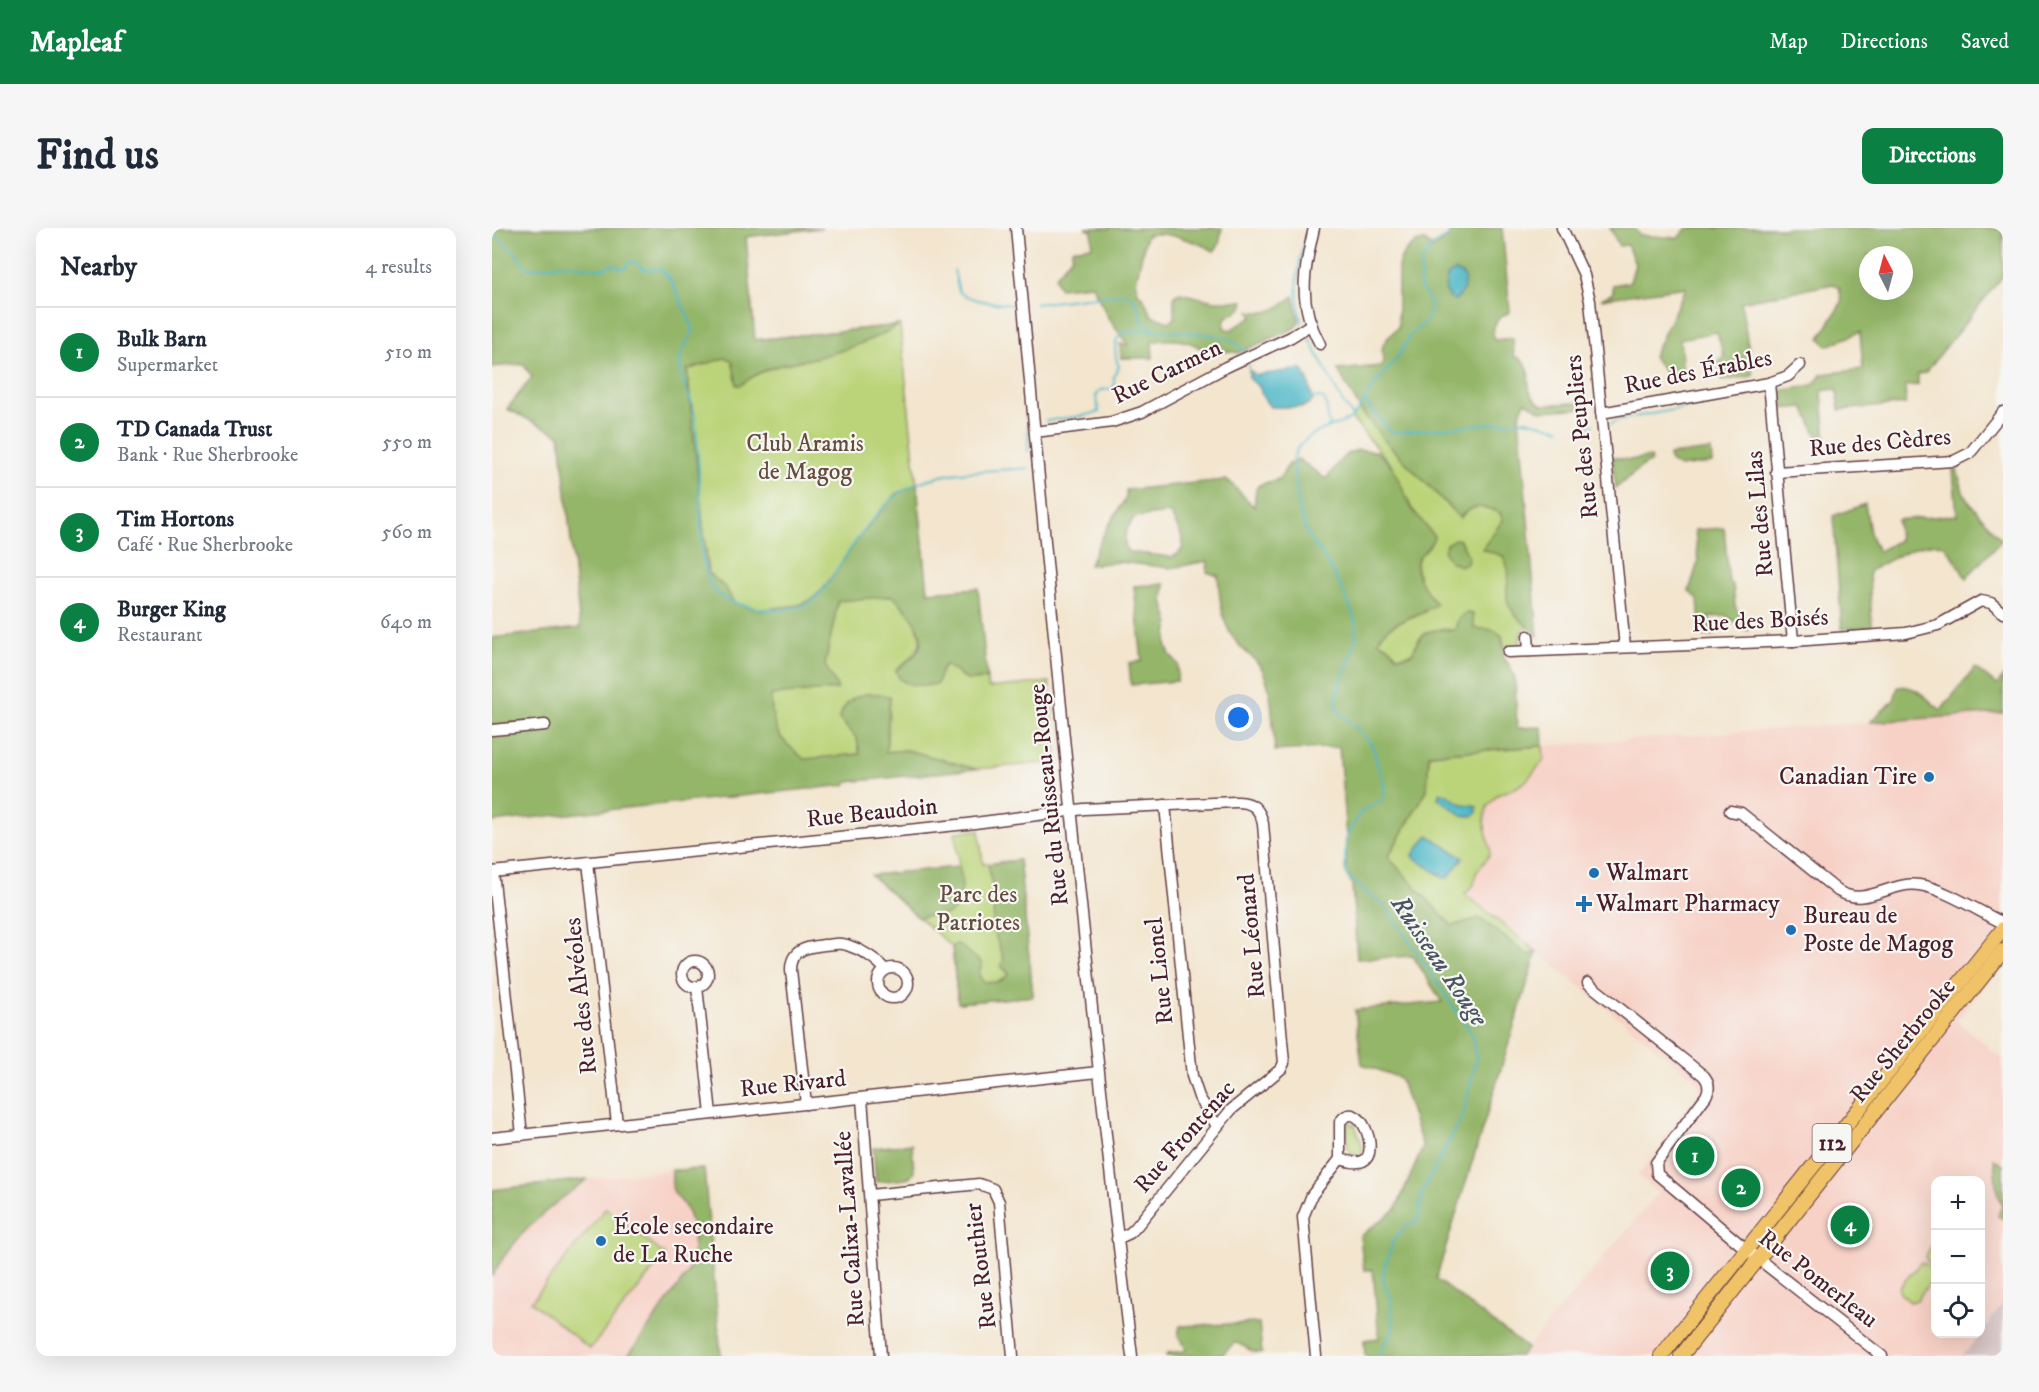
<!DOCTYPE html>
<meta charset="utf-8">
<style>
:root{--surface:#fff;--page:#f6f6f7;--text:#1f2937;--muted:#747a83;--line:#e0e1e3;--accent:#0b8043}
body{margin:0;font-family:"IM FELL DW Pica",serif;background:var(--page);color:var(--text)}
.controls{position:absolute;right:18px;bottom:18px;display:grid;overflow:hidden;border-radius:12px;box-shadow:0 6px 24px #0002}
.controls button{width:54px;height:54px;display:grid;place-items:center;padding:0;border:0;border-bottom:2px solid var(--line);background:var(--surface);color:var(--text);font:30px sans-serif}
.compass{position:absolute;left:1367px;top:18px;width:54px;height:54px;border-radius:50%;background:var(--surface);box-shadow:0 6px 24px #0002;rotate:354deg}
.you{position:absolute;left:747px;top:490px;width:21px;height:21px;margin:-15px;border:4px solid #fff;border-radius:50%;background:#1a73e8;box-shadow:0 0 0 9px #1a73e833}
.badge{display:grid;place-items:center;width:39px;height:39px;border-radius:50%;background:var(--accent);color:#fff;font-size:20px;font-weight:700}
.pin{position:absolute;translate:-50% -50%;border:3px solid #fff;box-shadow:0 2px 6px #0006}
.list{margin:0;padding:0;list-style:none}
h2{display:flex;justify-content:space-between;align-items:center;height:78px;margin:0;padding:0 24px;font-size:26px}
h2 small{font-size:20px;font-weight:400;color:var(--muted)}
.list li{display:grid;grid-template-columns:39px 1fr auto;gap:18px;align-items:center;box-sizing:border-box;height:90px;padding:0 24px;border-top:2px solid var(--line)}
.list b{display:block;font-size:22px;white-space:nowrap}
.list p{margin:0;font-size:20px;white-space:nowrap;color:var(--muted)}
.list em{font-size:20px;font-style:normal;color:var(--muted)}
.icon{flex:none;width:33px;height:33px;fill:none;stroke:currentColor;stroke-width:2;stroke-linecap:round;stroke-linejoin:round}
.map{position:relative;flex:none;width:1511px;height:1128px;overflow:hidden;border-radius:12px}
header{display:flex;align-items:center;gap:36px;box-sizing:border-box;height:84px;padding:0 30px;background:var(--accent);color:#fff}
header strong{font-size:28px}
nav{display:flex;gap:33px;margin-inline-start:auto;font-size:21px}
.intro{display:flex;align-items:center;justify-content:space-between;box-sizing:border-box;height:144px;padding:0 36px}
h1{margin:0;font-size:42px}
.button{padding:15px 27px;border-radius:12px;background:var(--accent);color:#fff;font-size:21px;font-weight:700}
main{display:flex;gap:36px;padding:0 36px}
aside{flex:1;background:var(--surface);border-radius:12px;box-shadow:0 6px 24px #0002}
.map>svg:first-child{display:block}
.built{fill:#f7d1c6}
.industrial{fill:#d2bfbf}
.green{fill:#bbd479;stroke:#827a52;stroke-width:1.5}
.forest{fill:#94b669;stroke:#6f6a4a;stroke-width:1.5;fill-rule:evenodd}
.water{fill:#4bb7c7;stroke:#4a6b79;stroke-width:1.5}
.lines{fill:none;stroke-linecap:round;stroke-linejoin:round}
.stream{stroke:#4bb7c7;stroke-width:2}
.minor-casing{stroke:#633d43;stroke-width:13}
.major-casing{stroke:#633d43;stroke-width:16}
.minor{stroke:#fff;stroke-width:10}
.major{stroke:#f0c369;stroke-width:14}
.poi-dot{fill:#1f6fb2;stroke:#f6f6f2;stroke-width:2}
.labels{text-anchor:middle;dominant-baseline:central;stroke-width:4.5;stroke-linejoin:round;paint-order:stroke}
.shield{fill:#f6f6f2;stroke:#7e6067;stroke-width:1.5}
.shield-label{font-size:22px;font-weight:bold;fill:#4a1f2b}
.street-label{font-size:24px;fill:#4a1f2b;stroke:#f6f6f2}
.park-label{font-size:24px;fill:#664c3e;stroke:#f6f6f2}
.poi-label{font-size:24px;fill:#4a1f2b;stroke:#f6f6f2;text-anchor:start}
.water-label{font-size:26px;font-style:italic;fill:#4a5462;stroke:#f6f6f2}
</style>
<header>
<strong>Mapleaf</strong>
<nav><a>Map</a><a>Directions</a><a>Saved</a></nav>
</header>
<div class="intro"><h1>Find us</h1><a class="button">Directions</a></div>
<main>
<aside>
<h2>Nearby<small>4 results</small></h2>
<ul class="list">
<li><span class="badge">1</span><div><b>Bulk Barn</b><p>Supermarket</p></div><em>510 m</em></li>
<li><span class="badge">2</span><div><b>TD Canada Trust</b><p>Bank · Rue Sherbrooke</p></div><em>550 m</em></li>
<li><span class="badge">3</span><div><b>Tim Hortons</b><p>Café · Rue Sherbrooke</p></div><em>560 m</em></li>
<li><span class="badge">4</span><div><b>Burger King</b><p>Restaurant</p></div><em>640 m</em></li>
</ul>
</aside>
<div class="map">
<svg width="1511" height="1128" viewBox="0 0 1511 1128">
<rect width="100%" height="100%" fill="#f6f6f2"/>
<filter id="ink" filterUnits="userSpaceOnUse"><feTurbulence type="fractalNoise" baseFrequency=".0167" numOctaves="2"/><feDisplacementMap in="SourceGraphic" scale="12" xChannelSelector="R" yChannelSelector="G"/><feConvolveMatrix kernelMatrix="1 2 1 2 8 2 1 2 1" color-interpolation-filters="sRGB"/></filter>
<filter id="wash" filterUnits="userSpaceOnUse"><feTurbulence type="fractalNoise" baseFrequency=".008" numOctaves="4" result="noise"/><feDisplacementMap in="SourceGraphic" scale="24" xChannelSelector="R" yChannelSelector="G"/><feGaussianBlur stdDeviation="1.35" result="paint"/><feColorMatrix in="noise" values="0 0 0 0 0 0 0 0 0 0 0 0 0 0 0 0 0 1.4 0 .05"/><feComposite in="paint" operator="in"/></filter>
<g filter="url(#wash)">
<rect width="100%" height="100%" fill="#f3e5ce"/>
<g class="built">
<path d="M1511,485v250l-46,58 46,38v106l-8,-5 2,32 6,13 -5,11 5,3v84l-22,29 -1,-152h-44v154h43l-17,22h-442l138,-163 -20,-18 22,-26 4,-12 35,-45 1,-5 -4,-7 -231,-186 9,-9 2,-12 14,-19v-6l-6,-31 5,-15 8,-7 20,-8 9,-6 18,-21 -1,-14z"/>
<path d="M212,941l17,187h-229v-166l180,-20z"/>
</g>
<path class="industrial" d="M1511,1075v53h-41l18,-22z"/>
<g class="green">
<path d="M408,97l28,268 -19,18c19,33 13,37 -13,59l8,12 23,4 19,-21 21,15 20,-1 1,9 61,-6 8,80 -81,7 -69,-19 -21,2 4,-55 -33,42 3,15 -56,6c-27,-24 -32,-28 -34,-65l54,-30 13,-63 -125,13 -27,-268z"/>
<path d="M868,181l24,31 76,77c11,-14 25,-11 40,-4l3,7 -20,29 20,7 6,13 3,40 16,17 -7,5 -1,14 -16,2 -2,-11 -62,-7c-13,12 -25,28 -43,27l-9,-10 -10,-5c8,-17 30,-22 47,-29l-9,-48 3,-7v-39l-7,-9 -20,-43 -41,-48z"/>
<path d="M1051,518l1,14 -18,21 -9,6 -20,8 -10,12 -3,15 6,26v6l-14,19 -2,12 -9,9 72,58 -9,3 -49,-37 -27,8 -65,-69 40,-67 2,-36z"/>
<path d="M487,602l4,34 36,-4 14,136 -75,7 -6,-56 -81,-72 88,-8 -4,-35z"/>
<path d="M1454,779l2,2 -15,23 -117,146 -2,-2z"/>
<path d="M858,895l5,2 8,23 -2,6h-8l-5,-5 -2,-23z"/>
<path d="M114,980l59,47 -75,94 -59,-47z"/>
<path d="M1443,1013v26l-8,-6 -2,-5z"/>
<path d="M1428,1035c6,0 14,6 14,13l-17,24 -7,2 -10,-9 -1,-5z"/>
</g>
<g class="forest">
<path d="M5,0h325l-76,9 9,103 145,-15c-24,13 -50,24 -77,31 -34,9 -53,6 -82,29h-4l-5,-25 -7,-2 -38,12 21,203 17,14 9,16 27,7 37,-5 13,-5 12,-11 37,-53 36,-42 21,-10 11,108 50,-4 9,91 -20,1 -21,-15 -3,1 -6,18c-15,2 -38,4 -41,-14 7,-6 18,-12 22,-19 12,-18 -14,-44 -25,-55l-55,5 -13,64 13,24 -67,6c1,37 6,41 33,64l56,-5 -3,-15 -18,-20c7,-24 29,-30 51,-22l-4,55 21,-2 69,19 -129,13 -1,3 -354,37v-184l88,-10 -20,-193 -53,-26 25,-32 -9,-13 -31,3v-134z"/>
<path d="M593,0h137l-3,17 -5,6c-14,-8 -54,-23 -68,-15l-10,46 2,11 5,4 9,19 17,6 5,-3v-23l6,-3 34,8h30l-2,7 -17,10 -1,10 6,2 23,-13 -3,-6c19,5 30,-4 44,-15l5,25 -4,7 -57,25c-13,-4 -17,0 -29,-2 -7,-1 -12,-5 -18,-8 -12,-4 -27,-4 -39,-1l1,16h-32l-1,-14 8,1 -19,-26 -17,-34 -33,3 -4,-11 17,-21v-7l20,-3v-15z"/>
<path d="M960,0h50l8,84c-13,5 -19,14 -16,28l19,-2 1,18c29,10 0,33 29,49l43,-3 1,6 -45,3 -17,-9 -6,15 19,219c-9,-9 -29,-23 -31,-37 -2,-19 7,-21 -4,-43l-21,-7 21,-29 -3,-7c-15,-7 -29,-10 -40,5l-76,-78 -24,-31 -22,-39 44,-4 2,-8c-7,-13 6,-22 14,-31v-60c3,-13 14,-26 27,-26l8,7 16,-11z"/>
<path d="M1118,0h25l4,7 39,3 9,-10h316v48l-78,97 -7,1v11l-13,1 1,18 -67,6 -2,-21 -15,2 4,53 -2,2 -4,-3 -16,-36 -26,2c-1,-7 -2,-13 3,-18l32,-6 9,-11 41,-5 -3,-37 -33,14 -7,-8 22,-36 -3,-15 -6,-3 -92,18 12,74 -31,5 -4,-18 6,-7 -7,-24 -37,7 3,36 -13,4 -17,-22 33,-70 -85,12 12,-6v-8l17,-3 5,-18 -8,-19 -8,1zM1376,27h36v36h-36z"/>
<path d="M866,222l18,1 16,15 20,43 22,27c-2,10 -8,12 -14,20 -12,15 7,35 16,48 -18,14 -48,16 -58,37l10,5 9,10c23,1 13,-8 24,-19 8,-9 23,-8 34,-7l3,-11 8,-6 7,1 1,14 20,2 8,6 2,22 6,8 5,12 2,50 25,-1 1,19 -114,8 -2,36 -39,67 64,69 27,-8 49,37 9,-3 -101,327 91,69 -7,8h-155l-1,-16 15,-2 -6,-68h-9l-4,-34 36,-27 27,-62 -23,-69 -38,-14 -7,-54 87,-8 -29,-46 -56,3 -5,-76 -6,-10v-36l-7,-90 -64,4c-3,-26 -1,-58 -13,-82 -5,-9 -16,-16 -23,-24 -18,-19 -19,-44 -21,-69l-11,-4 1,-11 -37,7 -51,-6 -31,3 16,-34 21,-33v-8l98,-10 5,1 25,26 2,-18 3,-4 20,-6 10,-15 9,-5 28,20c9,-12 16,-26 32,-29zM675,285l4,2c7,14 23,36 0,42l-43,-5c-7,-12 -2,-26 8,-35z"/>
<path d="M1219,222l1,13 -33,4 -9,-6 -1,-6z"/>
<path d="M1120,229l17,3 22,-3v5l-6,2 -29,24z"/>
<path d="M1465,241l6,23 6,10 33,38 -36,38c-5,-7 -14,-26 -21,-31 -17,-12 -58,15 -74,23l-2,2 3,55 -30,2 -9,-113 32,-12 5,29 8,19 21,-12 -2,-20 60,-5 -4,-45z"/>
<path d="M1232,300l5,55 4,2 2,21 13,25 -21,-15 -18,1 5,18 -13,1 -3,-37 -9,-8 9,-29 -3,-32z"/>
<path d="M963,311l5,1 8,16 -1,7 -7,3 -10,-5 -6,-9 2,-8z"/>
<path d="M673,356l-2,16 6,22 -3,22 4,11 8,9 -1,17 -46,4 -2,-22 13,-2 -8,-75z"/>
<path d="M1483,440l22,17 6,-8v36l-133,9 24,-22 4,-13c17,-4 30,14 43,23z"/>
<path d="M527,632l14,136 -75,7 -6,-56 6,-3 24,19 -3,11 3,7c12,3 18,2 27,-7l-8,-8 3,-6 -11,-30 1,-33 -6,-33z"/>
<path d="M467,639c4,13 6,41 -12,47 -9,3 -19,0 -28,4l-48,-43z"/>
<path d="M420,916l2,29 -7,6 -31,3 -3,-34z"/>
<path d="M1502,931l9,6v54l-5,-3 4,-11 -5,-13z"/>
<path d="M212,941l17,187h-93l59,-82c9,-24 10,-47 -3,-69 -3,-5 -10,-10 -11,-15 -2,-6 -1,-14 -1,-20z"/>
<path d="M96,951c-38,27 -75,56 -96,98v-87z"/>
<path d="M767,1095l3,30c-16,0 -16,-10 -28,-10l-13,13h-55l2,-3 16,-2 2,-2 -8,-14 2,-9z"/>
</g>
<g class="water">
<path d="M963,43l8,4c3,9 0,20 -8,25l-7,-3 -3,-10 3,-12z"/>
<path d="M810,141l6,11 5,21 -10,6h-33l-8,-11 -2,-8 -11,-10v-8l7,5z"/>
<path d="M948,564c9,2 14,9 23,12 5,1 9,0 14,3v5l-4,4h-10l-25,-18z"/>
<path d="M936,607l35,23 -15,20h-4l-32,-22z"/>
</g>
<g class="lines">
<g class="stream">
<path d="M0,5l24,20 10,14 6,1 34,-4 35,5 13,-5 7,4 5,-1 4,-6c7,1 7,3 12,7 6,3 12,1 19,1l10,11 23,50c-5,9 -12,19 -14,29 -2,18 11,35 14,52 5,30 4,57 6,87 1,23 -1,81 18,96 9,8 18,9 29,12 19,5 44,7 62,-3 14,-8 23,-26 31,-39 18,-26 38,-58 66,-75 33,-20 86,-18 124,-21"/>
<path d="M462,42l5,22c17,11 38,11 58,13"/>
<path d="M543,76l84,-10 11,1 7,8 3,12 3,7 15,9"/>
<path d="M810,95c-9,-37 -4,-56 5,-92"/>
<path d="M816,108l34,65 11,16"/>
<path d="M757,137v5"/>
<path d="M821,169l11,2c5,9 2,19 6,28"/>
<path d="M872,173l28,32 134,-13 34,9"/>
<path d="M536,193v31"/>
<path d="M554,193l36,-5 17,-4 -3,-16 4,-6 12,-1 2,-3v-10l5,-9c-4,-9 -7,-29 4,-34 14,-6 83,0 99,4 9,2 17,8 23,15"/>
<path d="M1119,196l7,-4 131,-24"/>
<path d="M1095,198l6,-1"/>
<path d="M887,1128l14,-28 -2,-31 -6,-11 -2,-9 1,-9 10,-29 11,-12 13,-7 4,-28 41,-77 13,-55 -4,-26 -86,-127 -38,-29 -3,-10 1,-31 14,-24 23,-14 2,-11 -13,-43 -12,-14 -23,-21c-4,-31 24,-54 18,-88 -3,-16 -23,-53 -32,-66 -4,-7 -10,-12 -14,-19 -9,-17 -11,-38 -14,-58 -2,-13 -4,-23 5,-34 11,-13 33,-19 49,-25l9,-9 15,-25 25,-29 12,-22 16,-13 5,-12 -2,-10 -9,-14 1,-24 11,-16 16,-10 4,-8"/>
</g>
</g>
</g>
<g filter="url(#ink)">
<g class="lines">
<g class="minor-casing">
<g id="minor">
<path d="M524,0c34,376 70,753 116,1128"/>
<path d="M822,0c-10,44 -17,74 6,116"/>
<path d="M1070,0l22,47 6,26 35,346"/>
<path d="M1277,155l24,258"/>
<path d="M1109,185l168,-30 19,-7 12,-11"/>
<path d="M543,204l77,-10 30,-10 84,-45 65,-30 19,-12"/>
<path d="M1284,244l178,-11 16,-8 33,-41"/>
<path d="M1036,408l1,15"/>
<path d="M1016,424l285,-11 113,-8 32,-8 43,-24 10,2 12,10"/>
<path d="M0,502l53,-5"/>
<path d="M673,577l27,271 7,21 18,29"/>
<path d="M1238,583l11,2 97,78c28,17 52,-10 81,-6 24,3 61,27 84,38"/>
<path d="M96,634l29,262"/>
<path d="M0,644l475,-48 117,-15 151,-7c16,-1 25,6 28,22l21,239 -3,6 -50,41 -95,117 -6,6 -13,6"/>
<path d="M1,644l29,263"/>
<circle cx="203" cy="746" r="13"/>
<circle cx="401" cy="755" r="15"/>
<path d="M1096,755l116,93c5,6 6,13 2,20l-50,67 1,11 90,76 135,106"/>
<path d="M205,759l14,127"/>
<path d="M370,870l19,258"/>
<path d="M314,876l-15,-134c0,-21 16,-23 33,-25 7,0 15,-3 23,0 13,4 30,14 38,25"/>
<path d="M0,910l606,-66"/>
<path d="M378,967l109,-11 14,5 6,13 14,154"/>
<path d="M824,1128l-13,-139 9,-22 28,-36v-37c19,-27 41,31 23,39 -6,3 -16,0 -23,-2"/>
</g>
</g>
<g class="major-casing">
<g id="major">
<path d="M1169,1128l342,-427"/>
<path d="M1189,1128l322,-405"/>
</g>
</g>
<use href="#minor" class="minor"/>
<use href="#major" class="major"/>
</g>
</g>
<g class="poi-dot">
<circle cx="1437" cy="549" r="6"/>
<circle cx="1102" cy="645" r="6"/>
<path d="M1089 667h6v6h6v6h-6v6h-6v-6h-6v-6h6z"/>
<circle cx="1299" cy="702" r="6"/>
<circle cx="109" cy="1013" r="6"/>
</g>
<g class="labels">
<rect class="shield" x="1320.5" y="896" width="39" height="38" rx="4.5"/>
<g class="shield-label">
<text x="1340" y="915">112</text>
</g>
<g class="street-label">
<text transform="translate(675 144) rotate(-26)">Rue Carmen</text>
<text transform="translate(1206 144) rotate(-11)">Rue des Érables</text>
<text transform="translate(1090 209) rotate(-96)">Rue des Peupliers</text>
<text transform="translate(1388 215) rotate(-5)">Rue des Cèdres</text>
<text transform="translate(1268 286) rotate(-95)">Rue des Lilas</text>
<text transform="translate(1268 393) rotate(-3)">Rue des Boisés</text>
<text transform="translate(557 567) rotate(-96)">Rue du Ruisseau-Rouge</text>
<text transform="translate(380 585) rotate(-6)">Rue Beaudoin</text>
<text transform="translate(760 708) rotate(-95)">Rue Léonard</text>
<text transform="translate(668 743) rotate(-96)">Rue Lionel</text>
<text transform="translate(89 768) rotate(-96)">Rue des Alvéoles</text>
<text transform="translate(1411 813) rotate(-51)">Rue Sherbrooke</text>
<text transform="translate(301 856) rotate(-6)">Rue Rivard</text>
<text transform="translate(693 909) rotate(-49)">Rue Frontenac</text>
<text transform="translate(358 1001) rotate(-94)">Rue Calixa-Lavallée</text>
<text transform="translate(489 1038) rotate(-97)">Rue Routhier</text>
<text transform="translate(1326 1051) rotate(38)">Rue Pomerleau</text>
</g>
<g class="park-label">
<text x="313" y="216">Club Aramis<tspan x="313" dy="28">de Magog</tspan></text>
<text x="486" y="667">Parc des<tspan x="486" dy="28">Patriotes</tspan></text>
</g>
<g class="poi-label">
<text x="1425" y="549" text-anchor="end">Canadian Tire</text>
<text x="1114" y="645">Walmart</text>
<text x="1104" y="676">Walmart Pharmacy</text>
<text x="1311" y="688">Bureau de<tspan x="1311" dy="28">Poste de Magog</tspan></text>
<text x="121" y="999">École secondaire<tspan x="121" dy="28">de La Ruche</tspan></text>
</g>
<g class="water-label">
<text transform="translate(947 733) rotate(56)">Ruisseau Rouge</text>
</g>
</g>
</svg>
<div class="controls">
<button>+</button>
<button>−</button>
<button><svg class="icon" aria-label="locate" viewBox="0 0 24 24"><circle cx="12" cy="12" r="6"/><path d="M12 2v4M12 18v4M2 12h4M18 12h4"/></svg></button>
</div>
<svg class="compass" viewBox="-18 -18 36 36"><path d="M0-13l5 13h-10z" fill="#e53935"/><path d="M0 13l5-13h-10z" fill="#747a83"/></svg>
<div class="you"></div>
<div class="pin badge" style="left:1203px;top:928px">1</div>
<div class="pin badge" style="left:1249px;top:960px">2</div>
<div class="pin badge" style="left:1178px;top:1043px">3</div>
<div class="pin badge" style="left:1358px;top:997px">4</div>
</div>
</main>
